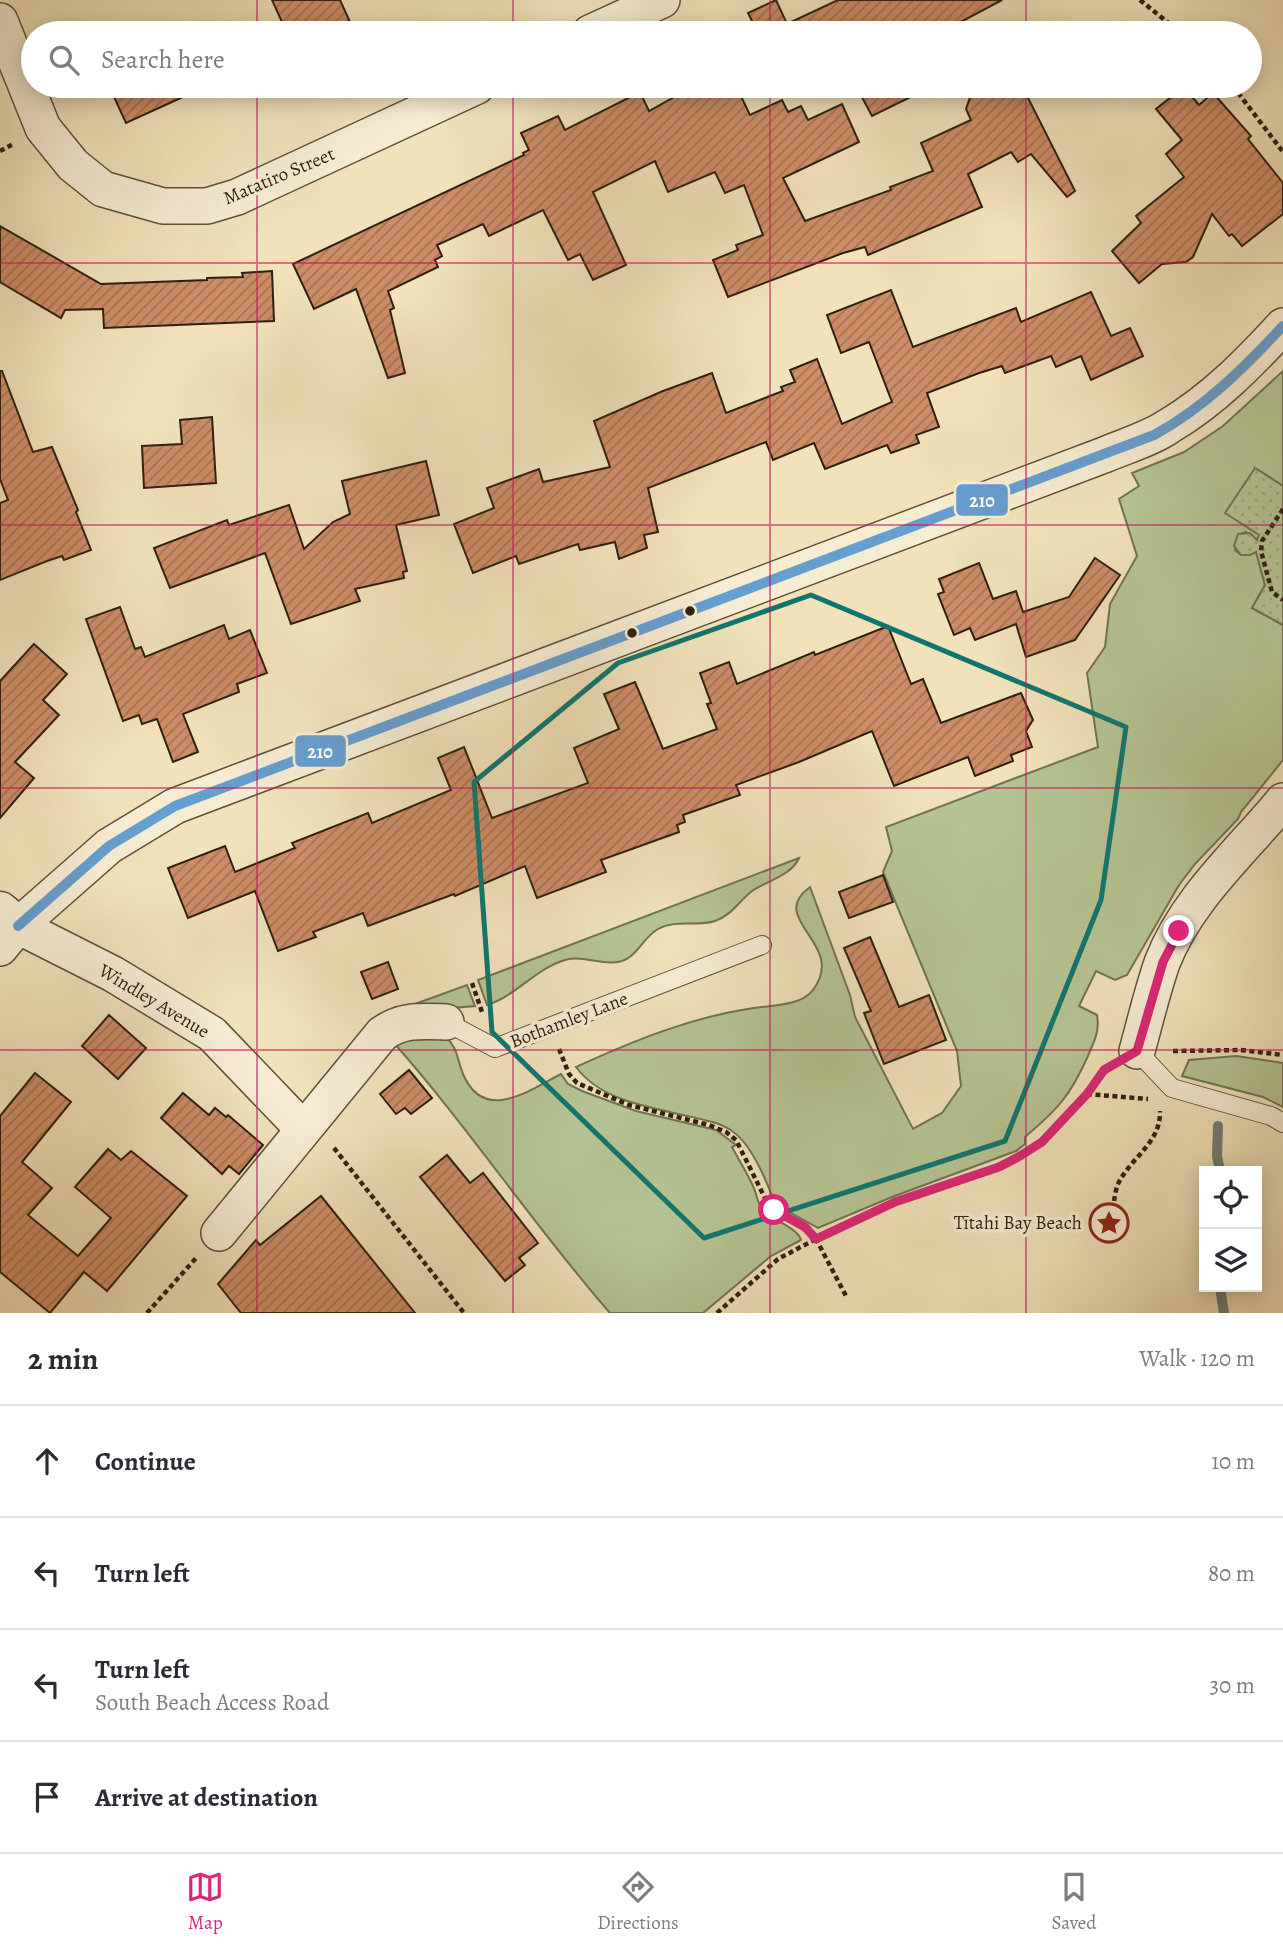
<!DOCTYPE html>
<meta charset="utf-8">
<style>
:root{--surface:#fff;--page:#f2f2f3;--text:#2b2b33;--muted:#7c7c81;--line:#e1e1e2;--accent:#db2777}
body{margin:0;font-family:Alegreya,serif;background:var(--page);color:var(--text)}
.controls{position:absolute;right:21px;bottom:21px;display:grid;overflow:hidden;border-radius:0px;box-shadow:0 4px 18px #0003}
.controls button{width:63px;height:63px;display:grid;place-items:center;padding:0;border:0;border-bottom:2px solid var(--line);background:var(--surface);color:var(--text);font:35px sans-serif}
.stop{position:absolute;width:21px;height:21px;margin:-16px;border:5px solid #db2777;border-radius:50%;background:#fff}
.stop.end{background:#db2777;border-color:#fff;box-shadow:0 2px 7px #0008}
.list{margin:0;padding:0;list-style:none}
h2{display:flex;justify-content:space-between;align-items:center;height:91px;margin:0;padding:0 28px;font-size:30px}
h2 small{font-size:23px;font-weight:400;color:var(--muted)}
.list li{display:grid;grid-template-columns:46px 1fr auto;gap:21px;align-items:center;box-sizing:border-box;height:112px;padding:0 28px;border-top:2px solid var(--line)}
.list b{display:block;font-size:26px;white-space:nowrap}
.list p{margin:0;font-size:23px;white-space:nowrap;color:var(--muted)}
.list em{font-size:23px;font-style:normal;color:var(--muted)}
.icon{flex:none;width:38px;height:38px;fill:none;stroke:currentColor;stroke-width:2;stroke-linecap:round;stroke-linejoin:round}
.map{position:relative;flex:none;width:1283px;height:1313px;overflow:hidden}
.search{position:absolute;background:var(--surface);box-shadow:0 4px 18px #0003;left:21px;right:21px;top:21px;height:77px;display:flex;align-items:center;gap:18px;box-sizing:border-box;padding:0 24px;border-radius:38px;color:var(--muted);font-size:26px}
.sheet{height:539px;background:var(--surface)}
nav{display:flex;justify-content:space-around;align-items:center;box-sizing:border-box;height:98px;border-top:2px solid var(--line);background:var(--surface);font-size:19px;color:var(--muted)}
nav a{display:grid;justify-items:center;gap:4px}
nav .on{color:var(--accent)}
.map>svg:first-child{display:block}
.grass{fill:#b6c493;stroke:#727252;stroke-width:2}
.park{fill:url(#park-dots);stroke:#727252;stroke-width:2}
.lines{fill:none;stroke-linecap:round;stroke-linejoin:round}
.stream{stroke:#727d77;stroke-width:10}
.building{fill:url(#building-hatch);stroke:#2e1f11;stroke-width:2}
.service-casing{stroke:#5f503b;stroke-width:20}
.minor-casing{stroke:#5f503b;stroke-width:38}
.tertiary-casing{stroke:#5f503b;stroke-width:41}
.path{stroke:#2e1f11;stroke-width:4.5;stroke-dasharray:5 3.5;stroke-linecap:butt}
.service{stroke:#f6ecd2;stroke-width:18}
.minor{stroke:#f6ecd2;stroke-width:35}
.tertiary{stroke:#f6ecd2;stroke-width:38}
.bus-1-casing{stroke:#f6ecd2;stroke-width:16}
.bus-1{stroke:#669ecf;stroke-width:10}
.route{stroke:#db2777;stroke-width:9}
.marked{fill:none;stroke:#0f766e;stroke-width:5;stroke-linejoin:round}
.grid{fill:none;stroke:#c2185b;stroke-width:2;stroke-opacity:0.55}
.bus-dot{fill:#2e1f11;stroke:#f6ecd2;stroke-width:2.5}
.labels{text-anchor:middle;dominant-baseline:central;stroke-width:7;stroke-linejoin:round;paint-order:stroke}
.street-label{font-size:19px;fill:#2e1f11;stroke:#f6ecd2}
.poi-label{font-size:19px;fill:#2e1f11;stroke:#f6ecd2;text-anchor:end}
.line-badge{stroke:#f6ecd2;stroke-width:2.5}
.badge-label{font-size:19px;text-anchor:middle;font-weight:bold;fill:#fff}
</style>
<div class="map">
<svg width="1283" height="1313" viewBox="0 0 1283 1313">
<defs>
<pattern id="park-dots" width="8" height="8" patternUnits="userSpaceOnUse" patternTransform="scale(1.75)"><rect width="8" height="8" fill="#b6c493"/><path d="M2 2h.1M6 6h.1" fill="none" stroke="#9da87e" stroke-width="1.8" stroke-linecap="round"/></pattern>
<pattern id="building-hatch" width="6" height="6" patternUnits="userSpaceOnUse" patternTransform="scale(1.75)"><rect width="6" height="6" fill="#cd8d66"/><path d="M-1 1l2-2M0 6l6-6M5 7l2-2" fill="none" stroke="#a77353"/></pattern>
</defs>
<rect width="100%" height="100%" fill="#f1e2ba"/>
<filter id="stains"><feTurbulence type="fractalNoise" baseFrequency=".00286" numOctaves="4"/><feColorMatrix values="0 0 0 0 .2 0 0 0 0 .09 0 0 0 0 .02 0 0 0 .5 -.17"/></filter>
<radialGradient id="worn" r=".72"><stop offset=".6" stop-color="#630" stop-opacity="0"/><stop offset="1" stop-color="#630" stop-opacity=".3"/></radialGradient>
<g class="grass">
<path d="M1283,371v115l-28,-18 4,67 -2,6 -11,-9c-11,3 -10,7 -11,18l6,5 15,-4 9,34 -13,23 31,17v135l-42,52 -3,7 -43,45 -16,21 -52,90 -12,5 -19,-9 -17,35 18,9c3,17 -3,26 -9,41 -18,40 -30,53 -63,81v7l-9,7 -124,46 -74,31 -43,-24c-8,-22 -23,-60 -43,-73 -11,-8 -27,-11 -40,-14 -41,-10 -90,-15 -116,-50 57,-26 115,-50 178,-59 19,-3 47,-2 59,-18 35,-47 -48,-70 -3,-103l40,108 5,22 58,112 29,-16 19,-27 -4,-35 -74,-179 9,-21 -6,-24 212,-80 -11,-74 18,-26 5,-43 27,-48 -18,-57 20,-13 -7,-13 52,-21 39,-26z"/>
<path d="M799,858c-7,17 -32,23 -47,33 -13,10 -20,24 -37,30 -18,6 -39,-2 -57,8 -16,9 -21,30 -40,33 -18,3 -35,-7 -53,-2 -30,9 -49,36 -78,45l-9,-25z"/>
<path d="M467,985l8,21 -70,6 -1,-4z"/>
<path d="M444,1035c15,14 12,22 19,39 21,50 67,16 98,0l7,10 14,7 54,20 80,19 20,15 -4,2c7,13 15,26 21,39 4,8 4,19 11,25 10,10 34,17 37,29l-30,16 -68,57h-93c-76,-87 -140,-184 -216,-270l4,-5z"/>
<path d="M1236,1056l47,7v44l-20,-10 -81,-21 7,-16z"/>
</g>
<path class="park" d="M1255,468l28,18v139l-31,-17 13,-23 -9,-33 -6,3h-9l-7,-9 4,-12 12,-1 7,7 2,-5 -34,-22z"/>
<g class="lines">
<g class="stream">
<path d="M1218,1126l-1,30 3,15"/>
<path d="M1220,1287l4,26"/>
</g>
</g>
<g class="building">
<path d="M272,0h68l15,33h-68z"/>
<path d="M776,0l11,24 51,-24h164l-62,33h-182l-10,-20z"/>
<path d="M109,86h98l-81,37z"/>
<path d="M694,86h42l14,29 32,-15 6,12 13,-6 7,14 34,-16 17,38 -76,36 22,43 86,-31 -1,-3 43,-16 -12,-28 50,-23 -5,-11 8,-23h48l53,105 -8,6 -36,-43 -13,8 -7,-10 -43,22 14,33 -114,48 -3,-8 -22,6 -115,44 -15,-37 25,-10 -2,-5 27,-10 -19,-50 -19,8 -10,-21 -47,20 -13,-31 -62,31 33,73 -33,15 -13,-26 -12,6 -25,-50 -54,26 -6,-12 -46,21 5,11 -7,4 3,7 -50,24 6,17 -4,2 15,63 -17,5 -32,-89 -42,20 -21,-45 231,-109 -1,-2 6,-3 -8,-17 37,-17 7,14 75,-38 9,19z"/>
<path d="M856,86h77l-61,30z"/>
<path d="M1184,87l15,18 14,-12 38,43 -3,3 35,44v31l-41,32 -10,-12 -3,2 -17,-22 -19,43 -7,5 -24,2 -23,19 -27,-32 29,-28 -5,-7 48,-39 -18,-23 16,-14 -26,-31z"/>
<path d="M0,226l101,58 106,-4v-2l36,-1 -1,-4 30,-2 2,50 -170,7 -1,-19 -38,1 -4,8 -61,-36z"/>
<path d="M891,290l22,57 103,-39 5,14 70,-30 20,44 19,-8 13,28 -52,24 -10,-24 -25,11 -5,-11 -46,17 -3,-7 -23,7 -52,20 12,34 -23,8 3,8 -28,10 -4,-8 -62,24 -11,-26 -41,17 -7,-18 -118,46 10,44 -14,3 3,13 -28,11 -4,-17 -35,8 -2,-6 -59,20 -3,-8 -43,17 -19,-49 40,-16 -7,-20 52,-19 4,13 67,-15 -16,-46 69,-30 49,-18 14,40 57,-22 -2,-4 14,-5 -5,-12 27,-11 25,65 50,-22 -23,-60 -28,11 -14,-38z"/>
<path d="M0,371h2l31,81 19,-5 26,63 -2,2 15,38 -27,10 -2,-4 -15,5 -47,19v-77l8,-3 -8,-21z"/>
<path d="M212,417l4,66 -72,5 -2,-42 40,-2 -2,-24z"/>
<path d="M426,461l13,54 -43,10 11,46 -4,1 1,6 -49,11 5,12 -69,23 -26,-71 -95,35 -16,-40 73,-28 2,5 60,-20 15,44 29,-27 17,-8 -8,-33z"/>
<path d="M1095,558l25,17 -45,65 -49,17 -10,-33 -41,16 -5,-12 -16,7 -16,-41 6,-2 -5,-13 40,-16 14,36 23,-8 7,21 46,-15z"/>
<path d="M120,607l15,42 6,-2 4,10 79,-32 5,14 21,-9 17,43 -30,11 2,8 -56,22 15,38 -25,10 -16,-43 -15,5 -3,-9 -16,6 -37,-102z"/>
<path d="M888,626l23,58 12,-5 18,44 80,-30 12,27 -7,11 6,16 -21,8 2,6 -38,15 -7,-19 -74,29 -22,-55 -73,31 -63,23 4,10 -57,20 2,7 -8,3 2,7 -78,28 5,12 -69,26 -12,-32 -70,30 -1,-2 -86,32 -5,-13 -50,19 3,5 -38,14 -23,-60 -67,27 -20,-50 57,-22 10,26 60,-24 -3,-5 76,-30 4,10 79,-33 -13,-32 26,-11 28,71 96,-35 -14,-35 45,-19 -15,-35 31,-12 28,67 54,-20 -10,-25 4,-1 -11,-30 29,-11 8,22 77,-32 1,3z"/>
<path d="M34,644l33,30 -24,26 16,15 -44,47 19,16 -34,40v-137z"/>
<path d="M883,875l10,27 -44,16 -10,-26z"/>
<path d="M870,937l29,70 30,-12 17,45 -62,24 -20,-51 7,-2 -27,-63z"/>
<path d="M388,962l10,27 -26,10 -11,-27z"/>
<path d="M109,1015l37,33 -28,31 -36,-33z"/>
<path d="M409,1070l23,28 -21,16 -6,-6 -9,6 -16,-20z"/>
<path d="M35,1073l36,29 -49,60 30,26 -24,27 50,41 33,-38 -36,-31 33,-38 13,11 10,-9 56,45 -80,95 -23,-19 -34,41 -50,-41v-156z"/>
<path d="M183,1093l26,22 6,-7 11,9 2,-2 35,30 -24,29 -10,-8 -7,8 -61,-56z"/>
<path d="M447,1155l23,28 13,-10 55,70 -19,15 6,7 -20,16 -85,-104z"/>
<path d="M321,1196l94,117h-174l-23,-29 38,-44 4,5z"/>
</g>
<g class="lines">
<g class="service-casing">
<g id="service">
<path d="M446,1022l49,26 267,-103"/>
<path d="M1137,1051l35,37 99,28 12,7"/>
</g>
</g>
<g class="minor-casing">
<g id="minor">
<path d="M0,21l43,107 30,37 30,24 60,17h44l30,-9 240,-111"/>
<path d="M590,33l72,-33"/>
<path d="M18,926l95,48 99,60 91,95"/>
<path d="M0,948l18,-22 91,-80 66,-40 929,-351c21,-9 46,-16 65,-29 44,-26 80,-63 114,-100"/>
<path d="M1137,1051c8,-29 15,-59 25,-88 24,-63 79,-111 121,-162"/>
<path d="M219,1233l163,-199c20,-15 40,-13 64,-12"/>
</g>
</g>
<g class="tertiary-casing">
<path id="tertiary" d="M0,911l18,15"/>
</g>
<g class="path">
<path d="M1140,0l41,33"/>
<path d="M1233,86l50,66"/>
<path d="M0,151l15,-8"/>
<path d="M1283,509l-21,32 -1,10 11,41 11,8"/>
<path d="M472,983l10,29"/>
<path d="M559,1049l10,25 8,9 52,22 80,20 17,7 10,8 30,60 8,10 31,17 11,12 30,57"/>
<path d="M1173,1051l68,-1 42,5"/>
<path d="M1087,1094l61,5"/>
<path d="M334,1148l130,165"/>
<path d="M1114,1201c1,-6 2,-12 4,-17 13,-27 43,-41 42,-73"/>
<path d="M147,1313l50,-56"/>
<path d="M717,1313l61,-54 38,-20 80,-37 103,-35 21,-11 22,-15 45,-47 17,-24 5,-3"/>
</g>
<use href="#service" class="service"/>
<use href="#minor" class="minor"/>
<use href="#tertiary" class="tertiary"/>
<g class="bus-1-casing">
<path id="bus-1" d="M18,926l91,-80 66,-40 979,-371c50,-27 91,-68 129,-109"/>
</g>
<use href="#bus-1" class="bus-1"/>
</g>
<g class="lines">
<path class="route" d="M774,1210l31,17 11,12 79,-37 104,-35 21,-11 22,-14 45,-48 17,-24 33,-19 26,-89 16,-31"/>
</g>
<path class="marked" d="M811,595l315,132 -25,173 -96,241 -301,97 -212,-206 -18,-250 144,-119z"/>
<path class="grid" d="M257,0v33M513,0v33M770,0v33M1026,0v33M257,86v1227M513,86v1227M770,86v1227M1026,86v1227M0,263h1283M0,525h1283M0,788h1283M0,1050h1283"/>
<defs>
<g id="sight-ring" transform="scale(2.0125)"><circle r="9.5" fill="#f6ecd2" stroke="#8f2418" stroke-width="1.5"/><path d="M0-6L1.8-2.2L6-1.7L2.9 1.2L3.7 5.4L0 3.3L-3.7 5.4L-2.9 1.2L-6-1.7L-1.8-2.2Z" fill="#8f2418"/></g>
</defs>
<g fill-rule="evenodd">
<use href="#sight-ring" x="1109" y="1223"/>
</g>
<g class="bus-dot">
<circle cx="690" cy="611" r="6"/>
<circle cx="632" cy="633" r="6"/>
</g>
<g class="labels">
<g class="street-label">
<text transform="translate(279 176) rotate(-23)">Matatiro Street</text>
<text transform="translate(154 1001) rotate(31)">Windley Avenue</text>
<text transform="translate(569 1020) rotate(-21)">Bothamley Lane</text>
</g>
<g class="poi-label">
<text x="1082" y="1223">Tītahi Bay Beach</text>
</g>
</g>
<g class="line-badge">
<rect x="955" y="483" width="54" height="34" rx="7" fill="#669ecf"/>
<rect x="294" y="734" width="53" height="34" rx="7" fill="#669ecf"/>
</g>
<g class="badge-label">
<text x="982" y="507">210</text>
<text x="320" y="758">210</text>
</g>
<rect width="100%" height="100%" filter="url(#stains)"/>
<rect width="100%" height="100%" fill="url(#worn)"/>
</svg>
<div class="controls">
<button><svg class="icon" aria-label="locate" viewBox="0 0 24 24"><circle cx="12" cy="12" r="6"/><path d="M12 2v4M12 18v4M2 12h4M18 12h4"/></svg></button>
<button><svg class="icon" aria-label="layers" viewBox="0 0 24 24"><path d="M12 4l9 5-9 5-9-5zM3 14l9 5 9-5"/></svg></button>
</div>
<div class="stop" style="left:774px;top:1210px"></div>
<div class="stop end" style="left:1179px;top:931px"></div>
<div class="search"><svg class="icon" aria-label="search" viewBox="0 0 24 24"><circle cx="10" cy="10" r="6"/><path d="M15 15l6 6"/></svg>Search here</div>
</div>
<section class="sheet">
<h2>2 min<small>Walk · 120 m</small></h2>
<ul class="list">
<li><svg class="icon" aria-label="ahead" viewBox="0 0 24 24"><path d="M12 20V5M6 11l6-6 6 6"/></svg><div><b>Continue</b></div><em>10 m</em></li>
<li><svg class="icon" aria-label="left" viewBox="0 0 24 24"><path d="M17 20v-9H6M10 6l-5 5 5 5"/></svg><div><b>Turn left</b></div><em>80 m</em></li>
<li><svg class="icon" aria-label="left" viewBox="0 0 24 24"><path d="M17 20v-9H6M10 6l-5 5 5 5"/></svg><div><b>Turn left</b><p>South Beach Access Road</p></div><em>30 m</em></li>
<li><svg class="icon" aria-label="arrive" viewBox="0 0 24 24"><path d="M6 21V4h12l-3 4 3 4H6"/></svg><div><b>Arrive at destination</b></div></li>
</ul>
</section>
<nav>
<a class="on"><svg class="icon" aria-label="map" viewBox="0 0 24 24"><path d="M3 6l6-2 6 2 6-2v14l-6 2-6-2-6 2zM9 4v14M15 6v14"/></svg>Map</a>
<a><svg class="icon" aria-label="directions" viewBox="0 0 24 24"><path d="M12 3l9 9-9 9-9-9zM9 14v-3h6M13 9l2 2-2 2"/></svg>Directions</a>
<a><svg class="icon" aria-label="saved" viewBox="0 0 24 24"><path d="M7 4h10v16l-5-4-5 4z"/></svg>Saved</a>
</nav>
